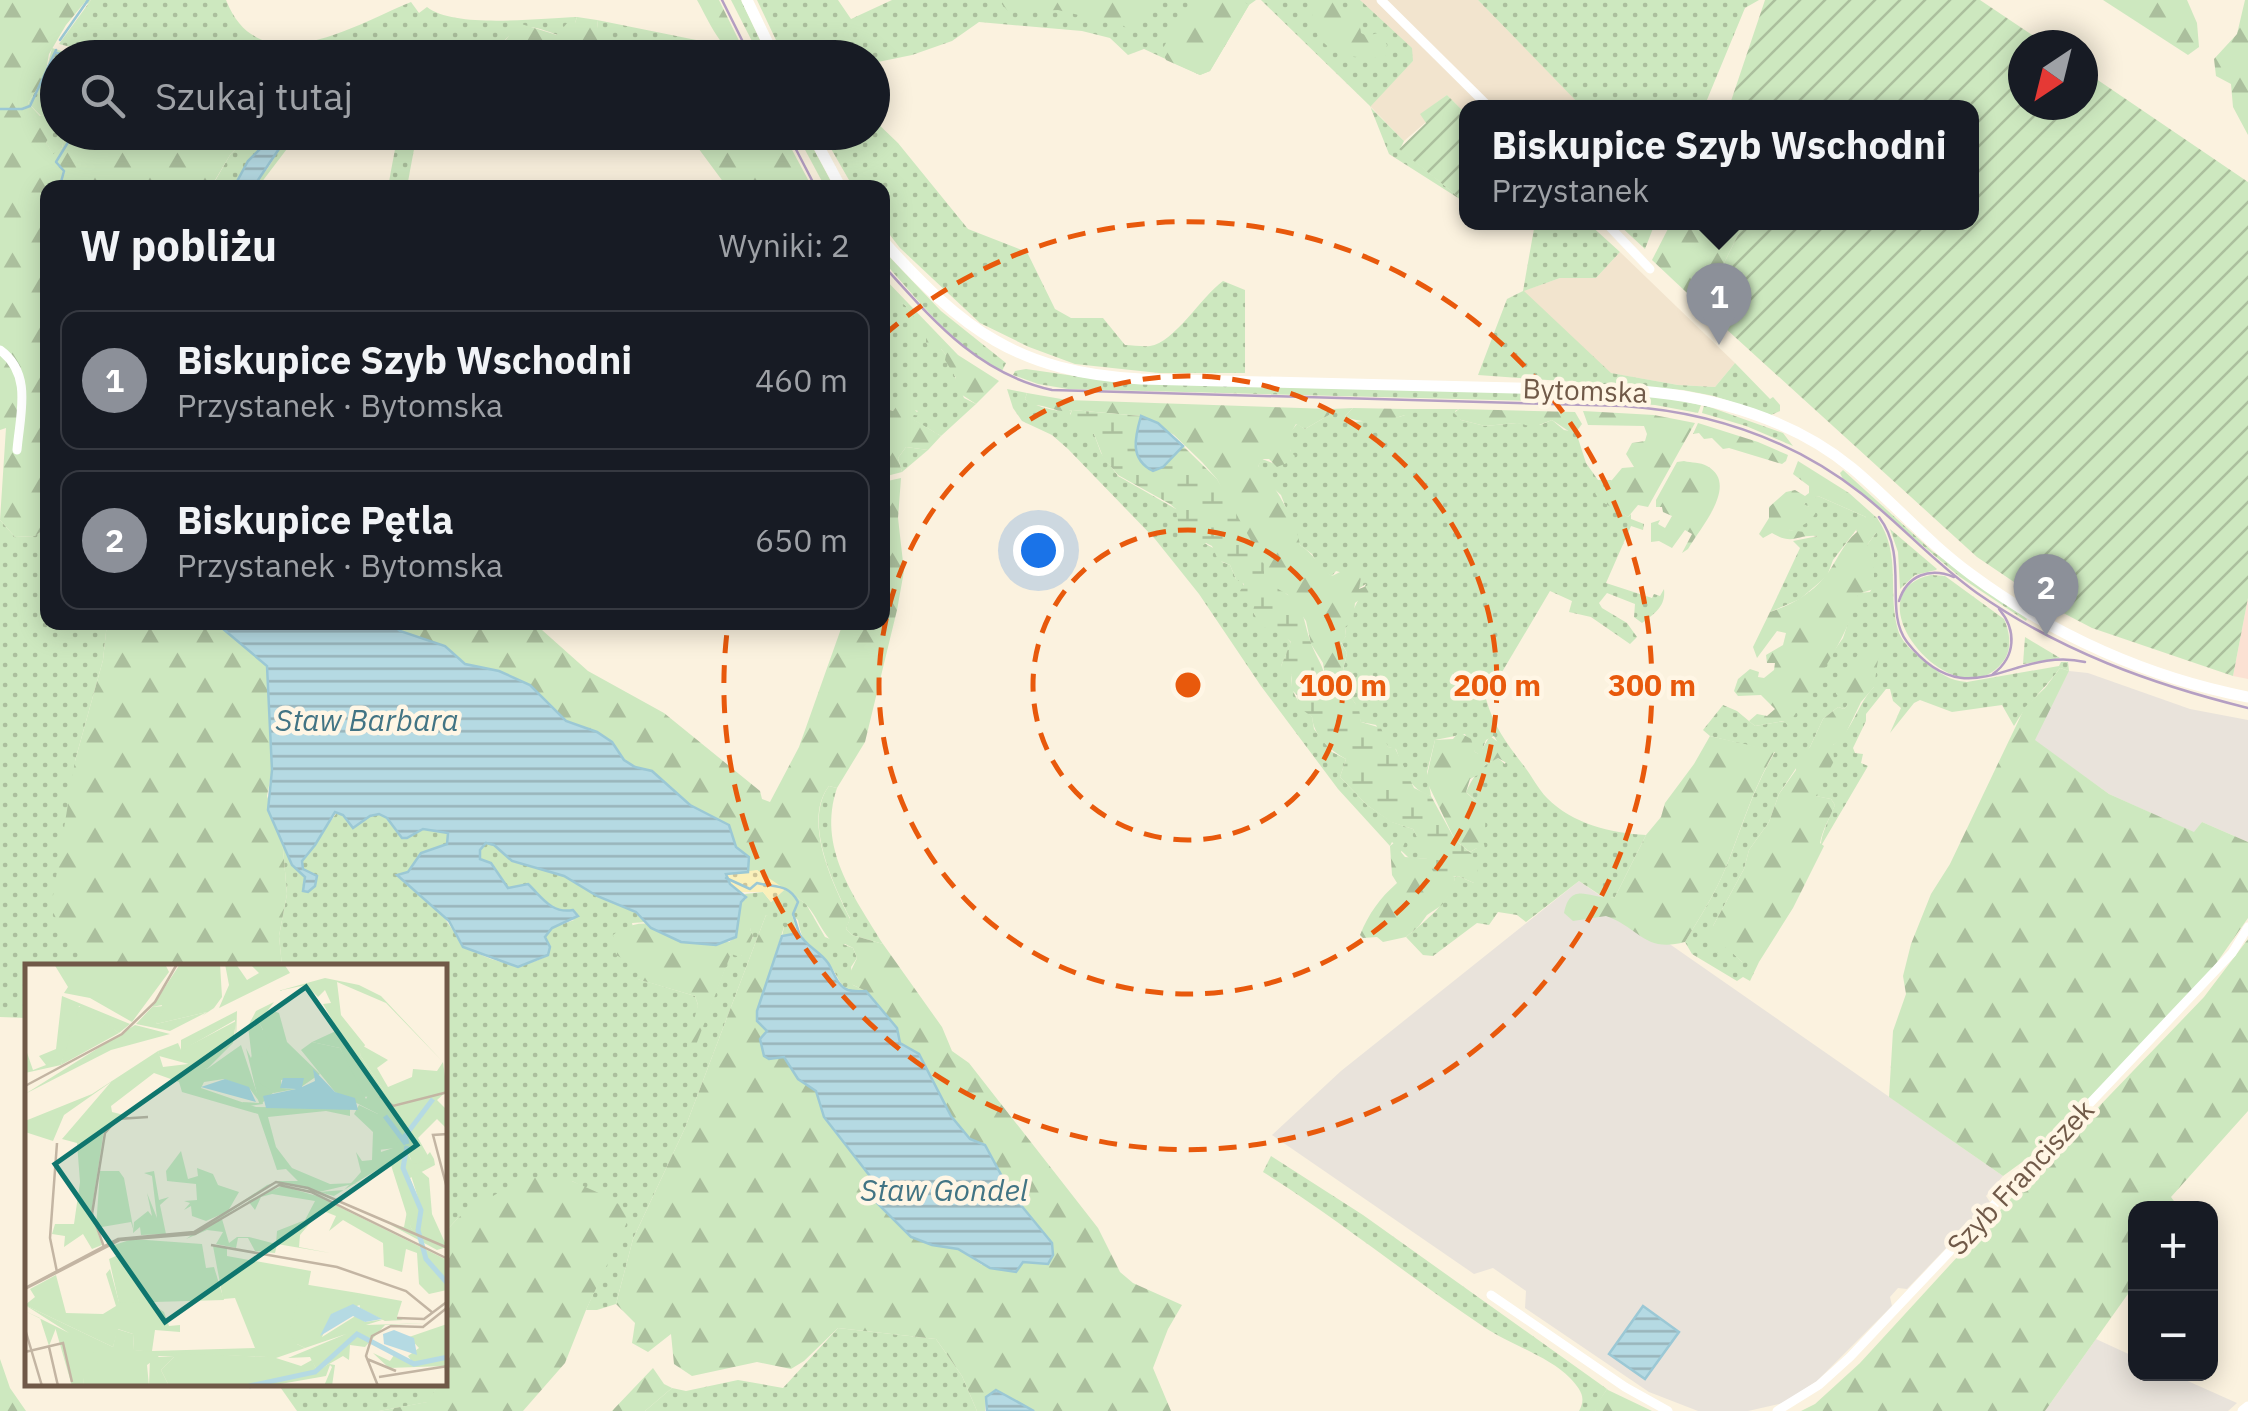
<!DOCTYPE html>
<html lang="pl">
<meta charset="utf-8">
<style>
:root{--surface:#171b24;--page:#242831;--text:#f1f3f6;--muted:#9ea1a6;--line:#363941;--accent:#8c9099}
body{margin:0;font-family:"IBM Plex Sans",sans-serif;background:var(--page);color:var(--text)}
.controls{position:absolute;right:30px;bottom:30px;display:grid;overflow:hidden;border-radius:20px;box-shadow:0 5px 25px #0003}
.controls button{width:90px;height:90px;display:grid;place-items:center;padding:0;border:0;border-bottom:2px solid var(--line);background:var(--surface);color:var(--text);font:50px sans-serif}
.compass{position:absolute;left:2008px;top:30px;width:90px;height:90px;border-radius:50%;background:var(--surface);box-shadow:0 5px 25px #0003;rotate:215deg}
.you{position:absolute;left:1038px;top:550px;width:35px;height:35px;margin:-25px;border:8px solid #fff;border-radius:50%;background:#1a73e8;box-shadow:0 0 0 15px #1a73e833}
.badge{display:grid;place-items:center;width:65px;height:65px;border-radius:50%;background:var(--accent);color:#fff;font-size:32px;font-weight:700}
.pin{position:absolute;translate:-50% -82px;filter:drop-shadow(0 2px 5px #0008)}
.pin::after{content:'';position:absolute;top:52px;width:35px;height:30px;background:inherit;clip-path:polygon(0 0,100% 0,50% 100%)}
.popup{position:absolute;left:1459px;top:100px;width:520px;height:130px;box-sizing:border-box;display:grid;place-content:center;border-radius:20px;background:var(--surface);filter:drop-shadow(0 2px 8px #0005);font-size:32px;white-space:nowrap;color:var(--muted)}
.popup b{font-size:38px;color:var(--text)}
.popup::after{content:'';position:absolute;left:50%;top:100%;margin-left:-20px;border:20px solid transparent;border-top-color:var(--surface)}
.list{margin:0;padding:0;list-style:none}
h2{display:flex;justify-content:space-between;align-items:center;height:130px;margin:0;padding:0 40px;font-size:42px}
h2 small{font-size:32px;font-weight:400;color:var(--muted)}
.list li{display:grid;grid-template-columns:65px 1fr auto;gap:30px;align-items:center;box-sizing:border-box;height:140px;margin:0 20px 20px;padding:0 20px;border:2px solid var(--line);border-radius:20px}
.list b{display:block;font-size:38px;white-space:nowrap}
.list p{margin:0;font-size:32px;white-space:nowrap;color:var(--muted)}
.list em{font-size:32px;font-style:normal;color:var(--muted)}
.icon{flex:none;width:55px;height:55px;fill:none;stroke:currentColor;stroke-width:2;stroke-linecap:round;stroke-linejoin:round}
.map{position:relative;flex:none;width:2248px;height:1411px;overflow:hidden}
.search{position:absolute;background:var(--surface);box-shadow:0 5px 25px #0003;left:40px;top:40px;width:850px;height:110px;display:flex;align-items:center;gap:25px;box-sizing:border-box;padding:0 35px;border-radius:55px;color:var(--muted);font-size:38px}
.panel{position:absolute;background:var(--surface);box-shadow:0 5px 25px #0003;left:40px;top:180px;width:850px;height:450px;border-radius:20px}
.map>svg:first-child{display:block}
.residential{fill:#f2e4ce}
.commercial{fill:#fbe1d3}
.industrial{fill:#e9e3db}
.grass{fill:url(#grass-dots)}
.forest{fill:url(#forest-firs)}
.wetland{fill:url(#wetland-marsh)}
.sand{fill:url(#sand-dots)}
.garden{fill:url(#garden-furrows)}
.water{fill:url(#water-rules);stroke:#9bc8d5;stroke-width:2.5}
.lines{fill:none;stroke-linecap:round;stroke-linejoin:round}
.stream{stroke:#9bc8d5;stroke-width:2.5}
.street{stroke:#fff;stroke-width:9}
.secondary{stroke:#fff;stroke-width:11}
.tram{stroke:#b59fc3;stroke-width:2.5}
.ring{fill:none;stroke:#e8590c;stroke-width:5;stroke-dasharray:18 12}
.labels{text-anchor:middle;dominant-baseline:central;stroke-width:9;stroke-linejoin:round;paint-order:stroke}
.street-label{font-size:28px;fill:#705948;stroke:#fff6e5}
.water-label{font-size:30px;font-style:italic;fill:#427484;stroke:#fff6e5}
.inset-river{fill:none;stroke:#b5dae3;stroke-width:5}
.inset-road{fill:none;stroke:#c3b5a3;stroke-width:2.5}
.view{fill:#0f766e;fill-opacity:0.15;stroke:#0f766e;stroke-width:5}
.inset-edge{fill:none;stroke:#705948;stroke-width:5}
.centre{fill:#e8590c;stroke:#fff6e5;stroke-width:5}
.ring-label{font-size:30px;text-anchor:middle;font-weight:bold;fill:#e8590c;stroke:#fff6e5;stroke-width:9;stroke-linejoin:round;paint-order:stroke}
</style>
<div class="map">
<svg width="2248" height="1411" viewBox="0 0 2248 1411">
<defs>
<pattern id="grass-dots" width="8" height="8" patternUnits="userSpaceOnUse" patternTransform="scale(2.5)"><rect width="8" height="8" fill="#cde8bf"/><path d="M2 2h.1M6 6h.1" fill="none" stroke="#abbf9d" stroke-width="1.8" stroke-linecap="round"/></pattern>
<pattern id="forest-firs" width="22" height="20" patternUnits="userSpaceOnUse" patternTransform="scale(2.5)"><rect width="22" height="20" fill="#cde8bf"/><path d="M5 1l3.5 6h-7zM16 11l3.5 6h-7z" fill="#abbf9d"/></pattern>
<pattern id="wetland-marsh" width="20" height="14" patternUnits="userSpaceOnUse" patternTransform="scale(2.5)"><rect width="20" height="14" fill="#cde8bf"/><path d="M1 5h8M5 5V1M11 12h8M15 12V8" fill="none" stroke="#abbf9d"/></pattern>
<pattern id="sand-dots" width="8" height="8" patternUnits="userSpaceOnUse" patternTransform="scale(2.5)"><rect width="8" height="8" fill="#faf0ba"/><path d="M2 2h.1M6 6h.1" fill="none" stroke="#cfc599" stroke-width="1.8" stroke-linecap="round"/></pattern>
<pattern id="garden-furrows" width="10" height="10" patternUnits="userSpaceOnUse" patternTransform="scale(2.5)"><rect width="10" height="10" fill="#cde8bf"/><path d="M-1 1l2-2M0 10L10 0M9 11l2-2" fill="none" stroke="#abbf9d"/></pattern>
<pattern id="water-rules" width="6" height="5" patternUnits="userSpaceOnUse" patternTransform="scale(2.5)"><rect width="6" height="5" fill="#b5dae3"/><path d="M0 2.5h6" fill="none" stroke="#98b4ba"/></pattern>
</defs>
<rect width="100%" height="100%" fill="#fbf2df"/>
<g class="residential">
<path d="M1360,0h118l105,107 -117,1v6l-19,-19 -26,19 5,8 -22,19 -34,-35 43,-45z"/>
<path d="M1620,252l115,111 -20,24 -37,-2 -68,-12 -87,-82 37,-13h36z"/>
</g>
<path class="commercial" d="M2248,598v81l-15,-3z"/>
<g class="industrial">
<path d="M2069,671l19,2 102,36 58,11v122l-46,-20 -7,11 -86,-39 -75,-54z"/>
<path d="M1579,881l424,295 -17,20 4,6 -83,87 -9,-1 -8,9 2,9 -75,75 -34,22 -35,8h-50l-49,-19 -124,-84 1,-17 -33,-23 -19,6 -202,-139 69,-64z"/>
<path d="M2096,1339l39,18 1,17h36l65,29 -9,8h-183z"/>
</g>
<g class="grass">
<path d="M91,0h135c33,85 129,25 185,2l8,11 8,-6c28,22 112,11 150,10l-2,6 -17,12c-23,-8 -36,-15 -53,5 24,12 55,4 83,14l10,-26 -1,-8 114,23 26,14h-86l-14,-6 -26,-3 1,10 -76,-7 -29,7h-393l-55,-14z"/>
<path d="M731,0h10l27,57h-8z"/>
<path d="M757,0h81l13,19 41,-19h364l-7,5 -39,66 -10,4 -56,-26 -16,6 -18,-17 -28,-7 -103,-9 -27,19 -40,14 -39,8 -1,-5 -88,-1z"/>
<path d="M1261,0h99l52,48 1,13 -43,46 34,34 -4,8 61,50 5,-5v9l-77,-49 -19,-48z"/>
<path d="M1478,0h281l-14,8 -41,99 -121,1z"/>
<path d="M52,48l26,8 -20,2v74l7,1 -3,15 -9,7 -7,-13 -1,-28 -4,2 -13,-13 17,-27z"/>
<path d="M873,119l25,24 70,86 59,23 28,57 16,9h32l22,27c8,0 18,2 25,1 24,-3 52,-50 73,-65l22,9v83h-86l-84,-9 -46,-17 -49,-24 -80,-75 -17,-22 -1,-38 -29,-1 -31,-54 50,-1z"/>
<path d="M251,133h25l-28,28 -14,26 -23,1 19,-33z"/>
<path d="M285,133h14l-41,54 -12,1c18,-8 34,-37 39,-55z"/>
<path d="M398,133h19l-10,54h-19z"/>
<path d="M796,133h9l29,54h-9z"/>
<path d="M1535,223h53l32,29 -24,26h-36l-36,13 87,82 67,12 37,2 20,-24 35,36 3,-2 7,8v6l-9,4 -57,-19 -31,-6 -205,-15 29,-76 16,-8z"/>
<path d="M1617,223h38l-10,26z"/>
<path d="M882,249l59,62 65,52 -4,8c-49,-25 -83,-70 -119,-110z"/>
<path d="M882,291l23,14 41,50 18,43 12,6 -35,32 -31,-18 8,-7 -20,-5 -5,5 -10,-3v-29l5,-12 -5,-3z"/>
<path d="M1026,369l97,14 449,10 2,9 -506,-13 -30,-5 -25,-9 2,-4z"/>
<path d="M1007,389l20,4 -2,6c8,7 37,15 47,11l-2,4 24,20 7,19 17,23 58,33 28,34 11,6 7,13 8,3 6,14 6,1 2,8 12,15 -2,11c12,11 27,15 37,29l-10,23 11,9c-4,16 9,31 20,42l2,12 18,23 14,7 -6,18 27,28 25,17 21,7 16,30 -20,-1 -17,-16 -2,4 -52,-57 -77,-103 -62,-92 -44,-55 -87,-90 -16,-14 -30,-14 -9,-13z"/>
<path d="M1620,395l43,2 38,8 -3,8 -43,-8 -73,-4v-5z"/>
<path d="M1704,405l79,28 10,13 -47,-20 -44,-13z"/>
<path d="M1353,408l-8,8 10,6 44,-5 6,-2v-6h54l-4,2 6,9 24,6 32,-3 23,2 12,-5 12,10 12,2 10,31 12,17h14l-13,19 29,18 3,-3v5l13,5 -1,6 -12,-4 -25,57 46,15 2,-4 6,2 4,-7c2,17 -9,24 -22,34l-8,-6 1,-13 -28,-11 -8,10 3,5 25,15 10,14 -7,7 -39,-27 -22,-5 3,-11 -22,-10 -64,108c8,28 21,45 38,67 8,10 14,23 23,32 26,26 63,35 99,37l-31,62 -9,2 -27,-18 -53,41 -9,-7 -19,-3 -9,13 -12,-2 -44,33 -10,-1 -17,-18c19,-16 45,-35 49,-60l3,-1 16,7 -4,-31 12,-7c-5,-30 11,-31 -16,-53 8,-17 14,-26 32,-34l7,6 4,-12 -10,-7 -5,-9 -8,4 -6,15 -5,-3 -10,-18 -30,6 -8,32 4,24c-23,-7 -28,-27 -35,-47l-8,-2 -12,-22 -15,-3 -6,-19 -15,-20 7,-30 -6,-11 5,-6 -1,-9 21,-43 -8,5 3,-11 -25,-7 -4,5 -12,-7 -8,-15 -12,-9 -19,-50 -12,-11 -11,-18 4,-7 13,5 15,-11 2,-23 5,-6 8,5 24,-14 2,-6z"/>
<path d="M906,447l22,3 -26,22 -4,-14z"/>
<path d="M1843,470l89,81 95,68 -1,2 -66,-44 -117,-98 -3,-6z"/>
<path d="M1818,496l48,21 -33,43 -6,16 -27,23 -30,13 30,-64 -7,-7 25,-5 -29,-6 20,-23 -5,-2 2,-4z"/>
<path d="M1877,518c26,37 9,76 22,115 5,12 17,21 27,29 13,11 24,19 41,20l92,-16 2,-4h7l1,9 -9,-3c-15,21 -34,36 -46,58l-12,-21 -50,7 -32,-12 -6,3 -24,30 11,-25 -8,-7 -3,-12h-4l-20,25v7l-13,27 2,5 8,1 -2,9 7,3 -47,80c-1,-9 9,-30 14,-41l-4,-6 -16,-3 18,-35v-16c20,-14 24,-41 41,-58l-17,-27 -8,43 -5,6 -6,-2 -15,12 -13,28 -31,47 -10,28 -20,28 -5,19 -31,57 8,23 5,-3 16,16h17l-9,19 -7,-4 -6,4 -45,-27 -7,-12c15,-25 30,-48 41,-75 16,-39 27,-79 49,-115l-65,-16 -7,-6 20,-25 14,6 18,15 30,-5 58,-83 15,-45 12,-1 3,-6 -6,-41 9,-12z"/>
<path d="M0,520l15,17 20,-1 12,-10 1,96 59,1 -4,37 -28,101 8,199 12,6h-67l-1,52 -27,-1z"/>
<path d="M1890,529l47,40 -1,1 -21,5 -15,14 -2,-37z"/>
<path d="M1931,575l14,1 59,43c6,14 9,31 -2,44 -48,59 -155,-70 -71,-88z"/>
<path d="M2025,637l35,21 -37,6z"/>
<path d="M829,786l8,2c-20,59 16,107 46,156l-31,-9 -6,-6 4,-11c-17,-35 -47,-97 -21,-132z"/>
<path d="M338,811l15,17 17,-12 9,-2 8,4 15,20h5l16,-9 25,4 -1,11 -23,9 -16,19 -11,4c13,12 29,23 42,36 8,8 11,15 18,24 20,25 66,37 91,19l2,-8 -5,-10 7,-9 22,-8 -30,-19 -16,-17 -20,4 -17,-25 -11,-5v-8l6,-7 8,2 18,16 52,15 34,20 38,16 11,10 -15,1 10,45 -4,11 57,17 3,9 -5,45 38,-97 10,3 12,-19 -3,-8 11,-30h-15l-1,-5 18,-2 8,10 14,-13 21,15 19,33 28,11 4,10 -6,9 2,18 13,6 -19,-1c-8,-7 -9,-13 -15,-22 -15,-21 -29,-16 -34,-48l-6,-5 5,18 -15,3 2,-9 -18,-12 -81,213 -52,111 -17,65 -19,6h-11l21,-47 -3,-65 -32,-17 -113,36 -14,15v-266h-163l-3,-30 8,-42 -5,-56 10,27 13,12v9l5,5 7,-15 -15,-7v-8z"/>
<path d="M1271,1156l92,59 244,174 -12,19 1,3h-17c8,-14 1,-22 -9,-33 -20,-21 -61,-34 -86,-51 -75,-50 -144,-107 -221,-155z"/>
<path d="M838,1328l98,11 26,37 15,35h-332l27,-23 14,3 52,-11 45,8z"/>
<path d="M278,1384h161l-11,18 -49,9h-82z"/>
</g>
<g class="forest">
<path d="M0,0h91l-3,4 -3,-2 -19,23 -17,29 -4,22 -17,27 12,13 6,-2 5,22 -5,6 7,12 9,-6 3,-15h186l-21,22 -19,32 -163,1v338l-13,10 -20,1 -15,-17 6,-92 -6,2z"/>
<path d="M697,0h22l28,57c-24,1 -39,-38 -50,-57z"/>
<path d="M998,0h159l-27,32 -6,-6 -66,-16 -49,2z"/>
<path d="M1196,0h46l7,5 -39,66 -10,4 -34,-15 -4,-10 19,-34z"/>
<path d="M1313,0h25v4l10,8 10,-1 3,22 6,3 14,-4 6,13 -2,11c-13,4 -29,0 -41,0 -28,-13 -33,-27 -31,-56z"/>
<path d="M2103,0h84l10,23 2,24 -11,8z"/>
<path d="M2245,0h3v135l-15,-28 -2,-23 -15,-8 -2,-17 23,-25z"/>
<path d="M577,17l20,3 1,8 7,7 -2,11 -6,8 -29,-7 -61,-1 -2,-5 13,-18 39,12 11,-13 7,1z"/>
<path d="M617,36l34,21h-39l-1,-9z"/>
<path d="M687,133h80l4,4 12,-4 29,54h-85z"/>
<path d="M1671,223h73l-42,84 -50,-47z"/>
<path d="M883,277l75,78 41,26 -23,23 -23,-15 3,-11 -11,-18 1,-5 -5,-6 -9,1 -6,-7v-9l-21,-29 -21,-10z"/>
<path d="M883,364l5,3 -5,13v28l10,3 11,-14h6l2,10 9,9 -7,-1 -3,3 30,18 -13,14 -22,-3 -8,11 4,14 -19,5z"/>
<path d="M1027,393l40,7 264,9 -2,6 -24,14 -9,-5 -4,7 3,12 -5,8 5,5 -3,5 -15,6 -8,-8h-6l-5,7c15,15 39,57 42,79 15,10 17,20 32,31l22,-11 7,13 -2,11 15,-6 -1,6 -18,14 -2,18 -8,6 1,9 -5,7 6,10 -7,30 -8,1 -7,-7 -2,-14 -12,-19 -5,-23 -19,-27 -10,-2 -14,-14 -46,-99 -15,-17 -28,-27 -32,-19 -70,-6c-12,5 -25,-6 -40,-5l-7,-6z"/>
<path d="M1353,408l52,1v6c-17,6 -45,10 -60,1z"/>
<path d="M1459,409l116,3 7,12 -6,8h-6l-18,-12 -18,7 -17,-4 -32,3 -24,-6 -7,-7z"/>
<path d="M1583,411l71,4 41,8 -47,84 -10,-2 -10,12 -29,-17 -4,-7 12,-7 15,-18 12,-1 -8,-13 6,-11 13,-2 2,-7 -3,-8 -56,-1z"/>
<path d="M1698,423l60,19 30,13 -2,6 -4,3 -53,-16 -6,1 -11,-11 -8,1 -5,-6 -6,1z"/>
<path d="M1684,461c8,2 16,1 23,5 33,18 -7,62 -19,83l-6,4 10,-19 -7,-4 -13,18 -13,-7 -8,1v-19l9,-3 -2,4 7,4 7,-12 -9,-4 -1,-5h-6v-7l21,-38z"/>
<path d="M1798,461l51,32 28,25 2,11 -12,16 7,6v38l-16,5c-10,46 -45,90 -70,132l-4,-5 -29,5 -6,-5 8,-7 10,2 8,-7 -14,-14 -23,1 -4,-5 4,-12 12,-10 9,3 -1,5 6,1 10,-8 1,-7h-8l-1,-8 17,-10 3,-12 -9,-2 -20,27 -4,-11 17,-35c21,-7 39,-17 54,-34 12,-14 18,-34 33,-46l-2,-8 11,-7 -48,-21 -14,8 5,3 9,-3c-1,15 -16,24 -29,26l15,2 6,-6 10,5 -2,5c-22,-2 -24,10 -46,-3l-9,5 -4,-4 10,-16v-11l17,-15 9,-2 10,6 4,-3v-7l-16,-12z"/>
<path d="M901,478l-3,40 6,53 -7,39 -32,132 -28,46 -8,-2c-27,35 4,98 21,133l-4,10 6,6 31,9 59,83 10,24 17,12 129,165 22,44 13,11 49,22 -14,24 -15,39 18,43h-137l-38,-21 -10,7 -1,14h-8l-15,-35 -26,-37 -98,-11 -34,33 -13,8 -34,-7 -65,14 -18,-12 -3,-30 -23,18 -16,-9 3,-20 -19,-19 17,-65 52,-111 81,-213 11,4 7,8 -27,84v10l10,10 2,28 15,-2 14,22 18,12 8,26 49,63 1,14 37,43 21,8 26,4 24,16 36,1 4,-4 26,2 4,-21 -41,-50 -26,-47 -15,-7 -19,-23 -32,-62 -19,-11 -34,-52 -13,-6 -5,-8 9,-19 -4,-10 -8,-4 -8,2c-17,-13 -20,-33 -34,-44 -15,-11 -32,-19 -46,-32l-11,4 -17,-49 -39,-20 -38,-34 -17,-4 -11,-7 -12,-18 -15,-10 -31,-11 -36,-36 -31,-14 -34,-7 -20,-18 -45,-15 -10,-8h123l29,7 46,41 76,42 96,78 2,8 8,3 29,-55 44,-124 39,-1 1,-140z"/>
<path d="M107,623h109l51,43 5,104 -5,26 15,42 5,56 -8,42 3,30h-187l-12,-5 -17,-23 -15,-30 24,-147 28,-101z"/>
<path d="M1875,647l4,6 -5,34 -13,15 -18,37 -10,6 1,16 -18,35 15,3 4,6c-5,12 -13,26 -15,38l4,3 -31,62 -34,54h-17l-16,-15 -8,6 -9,-7 4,-20 31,-57 5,-19 20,-28 10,-28 17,-24v-9l14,-14 13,-28 15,-12 6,2 4,-5 -12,-10c1,-17 17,-31 25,-44z"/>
<path d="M2060,668l9,3 -34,69 74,54 85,38 8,-10 46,20v76l-35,50 -170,179 -40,29 -114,-79 4,-66 13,-37 -3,-18 8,-32 20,-50 19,-30 75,-157 20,-19z"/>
<path d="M1459,732l12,7 4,13 4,2 11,-18 24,18 -4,11 -12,-7 -13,7 -3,8 -12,6 -4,13c12,12 21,14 19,36l-4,3 6,26 -3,3 -7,-6v-6l-7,4 -15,-12 -29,-60 9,-40 18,-1z"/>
<path d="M1710,736l65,15c-22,37 -33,76 -49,116 -11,27 -26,50 -41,75 -41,11 -45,-14 -79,-26l-33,5 -9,-8c7,-35 29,-11 51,-16l31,-62 15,-18 4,-14 29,-39z"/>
<path d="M1399,839l6,3 -4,10 4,5 24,2 13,23 5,-5h8l-2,12 -11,16 -15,10 -8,11 -13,11 -23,5 -6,-5 -14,1 -3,-3c9,-22 20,-37 37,-52l-5,-8 -2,-29z"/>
<path d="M746,899h16l-4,20 -8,10 3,7 -7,16 -6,5 -9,-3 -37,96 -7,-4 11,-41 -3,-9 -58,-17 4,-11 -25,-13 -3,-20c31,-26 80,-2 116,7l7,-5 5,-35z"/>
<path d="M2248,939v172l-77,86 8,11h-43l-1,76 -90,127h-244l14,-7 45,-41 155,-169 189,-197z"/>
<path d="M524,1177l48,4 38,17 18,13v9l-42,90 -21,53 -42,48h-144l48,-9 12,-18h6l3,-14 -3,-8v-130l14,-15z"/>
<path d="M0,1359l10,29 16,23h-26z"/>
<path d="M653,1368l11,16 8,4 -27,23h-33z"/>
<path d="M1607,1389l1,1 44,21h-56l-2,-3z"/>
</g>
<path class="wetland" d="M1072,410l69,6 -5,18 27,33 20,-21 34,33 47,85v14c9,10 25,15 32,24 9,12 9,25 14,38 4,14 12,22 15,37l20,11 14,21 2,13 20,6 7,19 7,1 19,40 17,8 24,44 17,14 8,24 -6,5 -16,-7 -11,2 -7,8 -27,-57 -22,-7 -24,-17 -27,-28 6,-18c-16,-9 -32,-22 -34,-42l-13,-10 -2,-12 -6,-6 1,-14 -9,-3 -2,-6 10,-24 -16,-13 -15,-2 -7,-16 2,-8 -12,-5 -3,-7 4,-7 -8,-5 -6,-14 -12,-5 -6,-14 -6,-3 -6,5c-17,-10 -22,-20 -24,-39l-6,-5 -52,-29 -15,-18 -9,-23 -20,-7 -5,-8z"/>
<path class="sand" d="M757,870l28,19 -14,13 -8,-10h-22l-11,-8 -5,-10z"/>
<g class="garden">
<path d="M1765,0h215l67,45h-24v60h60v-35l165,112v416l-15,78 -141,-48 -44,-23 -71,-48 -275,-250 42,-84 228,-1v-114l-243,-1z"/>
<path d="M1447,95l19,19v80l-5,5 -62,-50 27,-26 -6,-9z"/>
</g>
<g class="water">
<path d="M276,133h9l-2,10 -27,40 -22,4 14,-26z"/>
<path d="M1141,416l17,7 25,23 -20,21 -10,4c-24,-12 -18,-34 -12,-55z"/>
<path d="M216,623h174l10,8 45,15 20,18 34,7 31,14 36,36 31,11 15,10 12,18 11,7 17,4 38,34 39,20 7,22 13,10 -1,15 -22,2 4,10 16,13 -5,5 -5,35 -20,8 -35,-3 -30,-14 -15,-16 -39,-16 -33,-20 -52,-15 -18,-16 -8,-2 -6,7v9l11,4 17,25 20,-4c14,13 23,30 45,26l5,6 -26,12 -7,9 5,10 -2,8 -30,12 -55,-20 -14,-26 -52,-46 11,-3 13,-19 26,-9 1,-11 -25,-4 -16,9h-5l-15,-20 -8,-4 -9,2 -17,12 -10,-13 -8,-3 -20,33 -13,16 1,8 14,7 -2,10 -7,6 -5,-1 2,-14 -13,-12 -24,-55 4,-40 -5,-104z"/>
<path d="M799,933c7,14 20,17 29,30 6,9 9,23 20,27 6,2 12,1 18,1l31,37 3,15 19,11 32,62 19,23 15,6 26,48 41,50 1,12 -5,9 -25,-2 -7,10 -26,-4 -32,-19 -26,-4 -21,-8 -35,-35 -3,-22 -49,-63 -8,-26 -18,-12 -14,-22 -15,2 -5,-3 -4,-17 7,-8 -10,-10v-10l25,-75z"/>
<path d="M1643,1306l36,26 -34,47 -36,-25z"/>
<path d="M996,1390l38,21h-47l-1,-14z"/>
</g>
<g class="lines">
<g class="stream">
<path d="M60,40l28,-40"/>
<path d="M57,53l18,5"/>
<path d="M0,109h22l8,-3 26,-56"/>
<path d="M63,188l-2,-6 3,-11 -8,-9 14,-23 -2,-7"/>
<path d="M726,878l24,11 7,-6c18,5 31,0 41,19l-5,12 6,19"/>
</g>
<g class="street">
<path d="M1381,0l109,108"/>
<path d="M1605,222l45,47"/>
<path d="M0,350c33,24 20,64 17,100"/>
<path d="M1491,1295l134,92 43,24"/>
<path d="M1777,1411l42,-26 31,-28 382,-404 16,-26"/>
</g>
<g class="secondary">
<path d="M747,0l28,58"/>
<path d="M811,132l30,56"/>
<path d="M882,240c81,90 135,132 259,139l500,12c75,6 153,29 211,77 41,34 76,75 120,107 81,60 177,103 276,122"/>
<path d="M2243,1411l5,-4"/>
</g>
<g class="tram">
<path d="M722,0l29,58"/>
<path d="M787,132l29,56"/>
<path d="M882,264c50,55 94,109 170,126l572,16c87,6 169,34 238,88 40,32 74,70 115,99 83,58 174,91 271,115"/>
<path d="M1879,517c31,40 4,94 28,125 61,78 108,3 178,20"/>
<path d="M1899,601c8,-26 31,-34 55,-24"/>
<path d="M1993,674c23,-17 24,-44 6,-65"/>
</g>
</g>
<g class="ring">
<circle cx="1188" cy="685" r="155"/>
<circle cx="1188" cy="685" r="309"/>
<path d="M884 335A464 464 0 1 1 728 624"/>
</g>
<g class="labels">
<g class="street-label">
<text transform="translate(1585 390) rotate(2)">Bytomska</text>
<text transform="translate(2020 1177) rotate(-47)">Szyb Franciszek</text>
</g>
<g class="water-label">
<text x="367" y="719">Staw Barbara</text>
<text x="944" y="1189">Staw Gondel</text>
</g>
</g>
<g transform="translate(25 964)">
<rect width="422" height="422" fill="#fbf2df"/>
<path d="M155,0h40l2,33 -8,11 -12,8 5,-4 -51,12 6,-19 -10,2zM300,14l34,7 22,11 62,66 -57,-59 -49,-21 4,33 24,30 -5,10 24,36v5l-23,1 -21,-49 -28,-6 26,-12 -15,-26 8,-1 -6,-13 -7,7 -12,-12 -28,6zM59,42l35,27 -58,32 13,-57zM246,46l8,3 8,29 33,32 -19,13 1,-9 -21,2v8l14,1 -21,4 -16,-7 5,18 -16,2 -5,-4 17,1 -13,-55 5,10 12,-28 -4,-8zM211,57l-3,22 -26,26 -48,-13 -1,-5 20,-8 3,7zM334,141l19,9 3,38 12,-4 6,-16 12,28 10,2 9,-10 4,7 1,6 -25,13 13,33 -1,27 -11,-10 -21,-66 -56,34 -15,-4 25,-2 10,-10 7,-8 -5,-20 6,9 10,-1 1,-28 -19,-18zM156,187l7,28 10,-3 -1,-8 16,6 5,11 21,7 -11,19 39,-26 7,-2 -64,42 12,-6 7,24 8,-6h12l27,7 1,-13 28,-11 10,-19 -43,-7 -11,3 -6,13 -7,-9 34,-15 35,10 130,64v30l-18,4 -10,-10 -2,-31 -11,-4 -4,23 -18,-6 -1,-23 -40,-23 -14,11 7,-15 -15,-6 -21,25 -1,12 31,6 -53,-9 -2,9 -20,-2 -7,-13h-10l-2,10 -20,-4 7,-12 -16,-2 -21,9 36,-25 -16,7 -14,-5 -1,-10 -7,4 6,-7 -6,-2 13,-1 -1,-16 -29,-3 -1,-10zM129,207l5,29 10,-3 -9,8 6,29 -25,1 -1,-8 -7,6 1,-11 14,-11 4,5 -5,-23 10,25 -5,-42 -8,-3zM188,282l14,2v8l84,15 -14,73 8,4 -29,10 25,8 11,-6 5,11 12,-7 6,1 -3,21h-8l8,-19 -2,-2 -4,11 -57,10h-100l-8,-16 13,-13 -15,-1 -12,9 2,21h-65l-2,-17 9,-1 -1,-13 -34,-27 -7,18 -9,-28 -15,-7 44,22 -44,-28 88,42 4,-18 16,5 1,16 133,7 -10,-4 -22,-55 -12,1zM333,329l44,8 -5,16 6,3 -18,1 -25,-13z" fill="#cde8bf"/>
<path d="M29,0h111l4,8 -37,50 -42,-24 -26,-5 4,-6zM200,0h11l11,16 12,-7 -9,-9h34l6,9 -71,35 10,-23zM37,32l68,28 -11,9 -40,-27 -18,59 -36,8v-26l8,23 13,-5 -7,-9 17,-7zM249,38l-15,20 11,23 -4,10 -14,4 -4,-33 8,-15zM140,42l-9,18 51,-12 -37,19 -34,-7 16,-17zM212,47l-1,32 -1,-23 -54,31v-11zM110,61l35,9 -59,16 -86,44zM287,78l28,6 26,51 7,-13 9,11 2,-6 -24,-36 3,-9 25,14 -11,8 11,19 24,-10 1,-8 24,2 6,-9 4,29 -10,9 10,10v19l-10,-10 -19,19 13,23 -18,3 -14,-32 -3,16 -18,2v-36l-43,-22 -34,-42zM216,81l17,51 -1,-14 17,10 -13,12 -11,-15 -26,-10 -20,3 -3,6 55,19 94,1v8l-24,-5 -58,6 8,30 16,21 38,16 27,-1 -38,9 -44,-11h23l-12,-12 -9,1 -19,-56 -76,-22 -3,-10 -25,-9 -43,33 1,6 16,4 -24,14 -13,84 11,31 -10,4 -9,-15 -19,13 1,-11 -13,-2 3,-10h19l6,-42 -3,-39 -15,-4 49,-57 -47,33 -11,26 -28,-9v-11l67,-27 66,-43 5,16 33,-4 11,6zM391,203l13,11 3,36 15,33 -10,3 -46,-25 13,2 4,-21 3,22 9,6 2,-23 -12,-39zM75,207h19l5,7 10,54 -3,-10 -35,6zM85,305l9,33 29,-1 16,11 5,14 11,-1v7l-25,-2 -3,21 103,-3 13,9 -106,-4 -28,-3 -1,-16 -15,-5 -5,18 -88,-42 10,-8 -5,-8 26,-14 10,38 37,1 13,-8 -10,-32zM278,320l55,9 5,11 -31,10 -10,23 35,-22 8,7 20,-3 -19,6 63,-2 -44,2 -20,22 -15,-2 -1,15 -6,-4 -26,15 -7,-14 -22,1 58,-24 -41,14 -8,-4 -8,-11zM346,376l43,25 33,-6v21l-3,-14 -55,2 -16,-15 17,8 4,-6zM125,393h24l-13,13 8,16h-20z" fill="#cde8bf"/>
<path d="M422,360v34l-34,5 -5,-7 11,-8 -10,-11z" fill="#cde8bf"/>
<path d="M108,275l69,5 4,24 8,-1 10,33 -105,3 -10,-44 9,-4 -4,-10zM30,363l41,27 3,17 -16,-2 1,17h-12z" fill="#cde8bf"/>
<path d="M288,105l22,23 20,6 3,12 -92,-2 -3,-12 33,-7 -16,-1 3,-10h21l-2,9 13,-6zM200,115l24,8 7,15 -55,-15zM328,340l29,15 -17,3 -12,-6 -33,20 11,-22zM369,366l20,8 3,17 -33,-11 -1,-10z" fill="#b5dae3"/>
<path class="inset-river" d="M360,152l21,28M382,180l-2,-8 28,-37M382,182l-4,22 18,42 -3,20 8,29 22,25M224,422l66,-14 42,-38 57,30 34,-7"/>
<path class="inset-road" d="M0,122l97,-52 33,-32 22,-38M355,132l13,10 55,-14M423,170l-15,1 15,57M32,179l-7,95 7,34M186,281l126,22 69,24 27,22M79,283l-12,-33 13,-81 12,-14 31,-2M0,324l93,-49 76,-7 82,-50 32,6 140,60M0,325l95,-49 75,-6 84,-49 32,7 137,67M372,354l27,1 24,-18M0,365l17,57M24,383l9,39M0,388l38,-9 9,39M342,395l29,12M354,413l69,-11M353,422l-12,-30 6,-20 19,-10 32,1 25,-20"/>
<path class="view" d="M281,23l111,158 -252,177 -110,-158z"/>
<rect width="422" height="422" class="inset-edge"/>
</g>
<circle cx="1188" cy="685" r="15" class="centre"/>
<g class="ring-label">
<text x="1343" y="696">100 m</text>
<text x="1497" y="696">200 m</text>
<text x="1652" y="696">300 m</text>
</g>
</svg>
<div class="controls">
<button>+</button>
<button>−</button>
</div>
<svg class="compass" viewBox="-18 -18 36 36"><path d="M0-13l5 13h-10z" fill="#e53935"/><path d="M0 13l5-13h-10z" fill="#9ea1a6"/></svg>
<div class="you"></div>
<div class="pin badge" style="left:1719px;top:345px">1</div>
<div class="popup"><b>Biskupice Szyb Wschodni</b>Przystanek</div>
<div class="pin badge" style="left:2046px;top:636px">2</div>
<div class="search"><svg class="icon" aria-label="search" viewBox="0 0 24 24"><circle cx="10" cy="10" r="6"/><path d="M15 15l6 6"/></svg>Szukaj tutaj</div>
<section class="panel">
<h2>W pobliżu<small>Wyniki: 2</small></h2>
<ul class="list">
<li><span class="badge">1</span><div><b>Biskupice Szyb Wschodni</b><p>Przystanek · Bytomska</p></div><em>460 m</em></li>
<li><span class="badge">2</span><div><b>Biskupice Pętla</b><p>Przystanek · Bytomska</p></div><em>650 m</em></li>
</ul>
</section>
</div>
